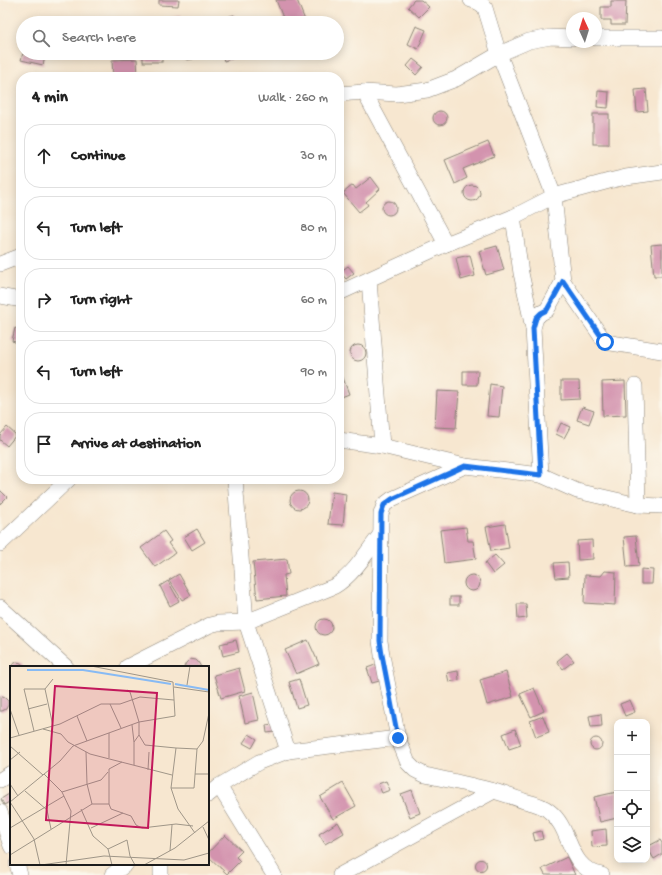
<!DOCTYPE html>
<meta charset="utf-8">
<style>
:root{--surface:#fff;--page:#f2f2f2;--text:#222;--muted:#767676;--line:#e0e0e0}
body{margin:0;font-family:"Gochi Hand",sans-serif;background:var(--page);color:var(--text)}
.controls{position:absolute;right:12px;bottom:12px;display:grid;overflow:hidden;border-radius:8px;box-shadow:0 2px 10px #0003}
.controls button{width:36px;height:36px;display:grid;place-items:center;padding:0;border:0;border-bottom:1px solid var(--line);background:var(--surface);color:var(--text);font:20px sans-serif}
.compass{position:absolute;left:566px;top:12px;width:36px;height:36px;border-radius:50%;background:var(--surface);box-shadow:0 2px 10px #0003;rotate:356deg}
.stop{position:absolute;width:12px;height:12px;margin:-9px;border:3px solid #1a73e8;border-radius:50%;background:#fff}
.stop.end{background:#1a73e8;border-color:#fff;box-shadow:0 1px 4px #0008}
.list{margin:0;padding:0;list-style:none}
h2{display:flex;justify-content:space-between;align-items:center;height:52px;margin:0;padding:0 16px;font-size:17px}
h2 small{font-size:13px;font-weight:400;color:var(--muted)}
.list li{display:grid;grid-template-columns:26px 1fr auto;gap:12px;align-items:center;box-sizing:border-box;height:64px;margin:0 8px 8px;padding:0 8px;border:1px solid var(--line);border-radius:16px}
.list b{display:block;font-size:15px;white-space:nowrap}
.list em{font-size:13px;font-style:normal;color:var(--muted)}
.icon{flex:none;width:22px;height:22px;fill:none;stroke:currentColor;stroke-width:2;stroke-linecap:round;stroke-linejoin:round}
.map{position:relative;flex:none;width:662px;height:875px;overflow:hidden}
.search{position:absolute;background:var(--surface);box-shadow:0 2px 10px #0003;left:16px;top:16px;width:328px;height:44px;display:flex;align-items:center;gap:10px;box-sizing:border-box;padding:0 14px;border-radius:22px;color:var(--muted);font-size:15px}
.panel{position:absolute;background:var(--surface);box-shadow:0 2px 10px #0003;left:16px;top:72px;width:328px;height:412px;border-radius:16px}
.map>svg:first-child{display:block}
.building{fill:#d393ae}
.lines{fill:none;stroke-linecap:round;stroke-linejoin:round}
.minor-casing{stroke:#8a8276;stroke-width:16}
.minor{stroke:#fff;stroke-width:15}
.route{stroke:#1a73e8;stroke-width:5}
.inset-river{fill:none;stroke:#87baf4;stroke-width:2}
.inset-road{fill:none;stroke:#9f9688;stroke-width:1}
.view{fill:#c2185b;fill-opacity:0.15;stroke:#c2185b;stroke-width:2}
.inset-edge{fill:none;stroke:#1c1c1c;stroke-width:2}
</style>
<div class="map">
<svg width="662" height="875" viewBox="0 0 662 875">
<rect width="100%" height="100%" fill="#fbf7ec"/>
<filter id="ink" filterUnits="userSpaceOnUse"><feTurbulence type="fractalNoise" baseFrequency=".025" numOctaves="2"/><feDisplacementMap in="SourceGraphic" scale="8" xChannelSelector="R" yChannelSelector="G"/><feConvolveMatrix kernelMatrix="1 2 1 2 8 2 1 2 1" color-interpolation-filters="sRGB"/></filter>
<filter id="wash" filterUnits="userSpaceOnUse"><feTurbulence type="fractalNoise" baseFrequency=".012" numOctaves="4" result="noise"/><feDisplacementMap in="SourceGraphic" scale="16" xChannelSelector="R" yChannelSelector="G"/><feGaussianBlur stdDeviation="0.9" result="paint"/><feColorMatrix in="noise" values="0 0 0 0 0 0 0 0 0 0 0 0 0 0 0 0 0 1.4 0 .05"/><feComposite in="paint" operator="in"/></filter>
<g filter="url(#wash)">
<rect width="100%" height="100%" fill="#f7e7d0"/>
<g id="blocks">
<g class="building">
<path d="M159,0h20l-1,6 -19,-1z"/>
<path d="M276,0h21l9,23h-21z"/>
<path d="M414,0h7l8,7 -10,10 -11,-10z"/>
<path d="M611,1h15l-1,24h-14v-5h-10v-13h10z"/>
<path d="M234,15l2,8h-23l-1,-2z"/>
<path d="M180,16l1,7h-12v-5z"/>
<path d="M416,26l10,4 -8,19 -10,-5z"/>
<path d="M23,53h23l-3,12 -22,-5z"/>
<rect x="143" y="53" width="19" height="9"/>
<path d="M181,53h15v1l-3,5 -6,1 -5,-4z"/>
<path d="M221,53h23l1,2 -21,6z"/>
<path d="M137,59l1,18h-25l-1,-17z"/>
<path d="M413,59l10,8 -7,8 -9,-9z"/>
<path d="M646,89l2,22 -11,1 -2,-22z"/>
<path d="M598,91l11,1 -1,16 -11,-1z"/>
<circle cx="440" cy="118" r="7"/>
<rect x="593" y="114" width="16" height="30"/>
<path d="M488,142l6,14 -31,13 4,9 -12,6 -10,-24z"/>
<path d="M371,177l9,12 -14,13 2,3 -9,7 -16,-19 10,-8 3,4z"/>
<circle cx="472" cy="193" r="8"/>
<circle cx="389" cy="208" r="7"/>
<path d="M662,244v32h-8l-3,-31z"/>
<path d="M497,246l7,24 -18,5 -7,-24z"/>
<path d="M470,255l5,21 -14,4 -5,-22z"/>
<path d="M348,266l6,7 -8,6 -6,-7z"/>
<path d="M15,328l6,2v14l-9,-3z"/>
<circle cx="358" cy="353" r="8"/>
<path d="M340,370l9,24 -10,4v-27z"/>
<path d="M463,371h15l-1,14h-14z"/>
<path d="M561,381h18l1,18 -19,1z"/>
<path d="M625,381l1,34 -23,1 -1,-34z"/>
<path d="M490,384l12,2 -3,31 -12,-1z"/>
<path d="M437,391l22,1 -3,36 -21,-1z"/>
<path d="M582,407l12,4 -5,13 -12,-4z"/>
<path d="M561,423l9,4 -6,11 -8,-4z"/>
<path d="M7,427l9,8 -9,11 -7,-6v-5z"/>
<path d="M0,490l7,7 -7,7z"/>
<circle cx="299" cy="500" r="9"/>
<path d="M332,492l14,2 -3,31 -15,-1z"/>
<path d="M505,524l4,24 -18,3 -5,-24z"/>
<path d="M466,527l2,14h5l3,18 -32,4 -4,-33z"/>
<path d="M197,529l8,13 -13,8 -8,-13z"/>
<path d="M164,531l7,10 -3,2 7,10 -20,14 -14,-19z"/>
<path d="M636,536l3,30 -12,1 -3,-30z"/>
<path d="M592,540l1,19 -15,1 -1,-19z"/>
<path d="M495,555l9,10 -11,9 -8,-11z"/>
<path d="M287,559l2,15 -5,1 2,21 -29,3 -4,-37z"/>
<path d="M568,562l1,15 -13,1 -2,-15z"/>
<path d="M641,569l12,1 -1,14h-11z"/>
<path d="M605,571l11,1 -1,33 -31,-2 1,-28 16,1z"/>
<path d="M179,574l12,21 -9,5 -13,-20z"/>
<circle cx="472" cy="583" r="8"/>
<path d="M168,581l11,20 -9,5 -10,-20z"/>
<rect x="450" y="597" width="9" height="8"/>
<path d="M517,604h9l1,14 -9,1z"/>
<circle cx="324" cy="627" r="8"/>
<path d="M236,640l3,12 -16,4 -3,-12z"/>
<path d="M308,640l11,24 -23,10 -11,-24z"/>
<path d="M567,653l7,8 -11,8 -6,-8z"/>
<path d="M190,659l6,1 2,2 3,5h-17l2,-4z"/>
<path d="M17,662l4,1 3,4h-13l2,-3z"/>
<path d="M378,664l5,16 -11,3 -5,-15z"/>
<path d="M239,668l6,23 -24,7 -7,-23z"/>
<path d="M458,671l1,9 -10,2 -2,-9z"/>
<path d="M506,672l7,25 -26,8 -7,-25z"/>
<path d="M299,679l8,26 -10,3 -8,-26z"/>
<path d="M534,688l10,23 -13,6 -11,-23z"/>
<path d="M253,692l6,28 -14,3 -6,-27z"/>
<path d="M0,696l5,2 3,3v4l-2,4 -4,2h-2z"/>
<path d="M630,700l5,12 -10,4 -5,-12z"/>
<path d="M601,714l1,12 -11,1 -2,-11z"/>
<path d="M543,716l6,16 -13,5 -6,-16z"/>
<path d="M273,724l2,8 -8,1 -1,-8z"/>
<path d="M515,729l6,16 -12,4 -6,-15z"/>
<path d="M249,734l8,5 -5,9 -9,-5z"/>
<circle cx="596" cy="744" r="6"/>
<path d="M386,781l4,9 -8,3 -4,-9z"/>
<path d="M343,783l13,23 -23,13 -13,-22z"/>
<path d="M412,790l8,23 -10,4 -9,-23z"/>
<path d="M617,792v26l-17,4 -6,-25z"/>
<path d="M9,794l2,3v4l-7,4 -3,-6z"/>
<path d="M338,822l6,11 -19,11 -6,-10z"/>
<path d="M606,829l1,17 -15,1 -1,-16z"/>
<path d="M541,831l2,8 -8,2 -2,-8z"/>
<path d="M225,835l17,16 -6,6 4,4 -13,13 -19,-18v-3z"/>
<path d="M660,840l2,3v11l-8,5 -7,-12z"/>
<path d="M567,857l8,18h-30l-3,-6z"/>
<circle cx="481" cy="865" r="5.5"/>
</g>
</g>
</g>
<g filter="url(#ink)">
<use href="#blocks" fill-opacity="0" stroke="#8a8276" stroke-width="1"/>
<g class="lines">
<g class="minor-casing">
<g id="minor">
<path d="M471,0c6,2 10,2 14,8l14,46 55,142 9,85 42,61 57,9"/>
<path d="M596,38h66"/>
<path d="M364,92l82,152"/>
<path d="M339,94l25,-2 33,2 30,-4 29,-11 43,-25 30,-13 22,-4 21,1"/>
<path d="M513,217l8,56 12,55"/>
<path d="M0,264l21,-8"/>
<path d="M369,280l13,166"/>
<path d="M339,293l107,-49 67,-27 41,-21 55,-15 17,-4 36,-5"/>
<path d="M0,296l21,4"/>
<path d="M635,386l3,119"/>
<path d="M339,440l43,6 83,20 76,9 36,16 61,14 24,1"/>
<path d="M541,475l-8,-147 3,-10 5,-5 6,-3 16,-29"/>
<path d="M235,479l11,143 42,129"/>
<path d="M0,544l69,-65"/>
<path d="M0,607l66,60"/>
<path d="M127,667l83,-42 8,-2 28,-1 89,-36c19,-12 32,-34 45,-51"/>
<path d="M398,738l-16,-83 -2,-14 1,-127 3,-9 8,-6 73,-33"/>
<path d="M0,780l11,-7"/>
<path d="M219,786l55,89"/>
<path d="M208,795l11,-9 40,-24 29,-11 110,-13 10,25 7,7 10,5c23,5 47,10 69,16 10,3 20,6 30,10 8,2 18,4 25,10 24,18 17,57 53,64"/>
<path d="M0,812l11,34"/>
<path d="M17,864l3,11"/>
<path d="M161,864v11"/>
<path d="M112,875l14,-11"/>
<path d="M340,875l154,-84"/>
</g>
</g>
<use href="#minor" class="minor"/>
</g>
</g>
<g class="lines" filter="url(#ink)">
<path class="route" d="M398,738l-16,-83 -2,-14 1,-127 3,-9 8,-6 73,-33 76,9 -8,-147 3,-10 5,-5 6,-3 16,-29 42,61"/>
</g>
<g transform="translate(10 666)">
<rect width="199" height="199" fill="#f7e7d0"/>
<path class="inset-river" d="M17,4h56l88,14M165,18l34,6"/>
<path class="inset-road" d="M43,13l-8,10 8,37M177,19l3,-19M164,21l35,5M117,24l3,2 9,30v13l6,10 31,3M100,38l11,24M0,43l9,26M18,43l19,-5M67,50l10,25M122,59l2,17M33,63l18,5 7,8 22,12 82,21M24,65l-10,-42h21M99,67v25M0,72l50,-14 41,-20h19l20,-7 34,3M0,80l33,29M76,86l1,32 5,20M0,94l10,-8M124,99v-23l5,-7M138,104l1,-18M34,108l18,18 9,19 -5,54M185,108h14M0,118l8,12M161,122h23l3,-39 6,-8 6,-28M15,125l22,19 4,19M52,126l39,-12 7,-8M0,136l50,-41 13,-15 66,-24 36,-6 -2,-34 -82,-16M0,136l24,37 6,26M99,138v-35l13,-7M71,143l12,27 15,13 4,16M193,161l6,13M0,162l54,-32M81,162l32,-15M185,167l-17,-24 -7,-21 5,-40 21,1M98,183l19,-9 3,16 5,9M160,185l2,-26M0,189l82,-51h17l2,5 20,7 5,9 6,3 34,-4 17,2M31,199l63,-9 80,4 25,-7M134,199l31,-17 34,-27"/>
<path class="view" d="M45,20l102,7 -9,135 -102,-8z"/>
<rect width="199" height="199" class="inset-edge"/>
</g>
</svg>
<div class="controls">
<button>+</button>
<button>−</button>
<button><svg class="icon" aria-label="locate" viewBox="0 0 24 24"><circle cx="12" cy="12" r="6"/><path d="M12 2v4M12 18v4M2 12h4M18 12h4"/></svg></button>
<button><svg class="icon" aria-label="layers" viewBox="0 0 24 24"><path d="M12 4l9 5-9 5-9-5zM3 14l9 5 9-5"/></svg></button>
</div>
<svg class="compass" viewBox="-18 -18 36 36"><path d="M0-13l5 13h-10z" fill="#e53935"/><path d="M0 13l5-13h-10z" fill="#767676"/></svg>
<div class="stop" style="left:605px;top:342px"></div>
<div class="stop end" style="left:398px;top:738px"></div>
<div class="search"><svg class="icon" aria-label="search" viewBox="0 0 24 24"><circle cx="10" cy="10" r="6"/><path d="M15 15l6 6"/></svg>Search here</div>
<section class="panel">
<h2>4 min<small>Walk · 260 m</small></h2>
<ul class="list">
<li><svg class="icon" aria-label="ahead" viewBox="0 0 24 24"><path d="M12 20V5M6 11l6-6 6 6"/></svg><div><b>Continue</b></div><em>30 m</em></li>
<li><svg class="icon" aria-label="left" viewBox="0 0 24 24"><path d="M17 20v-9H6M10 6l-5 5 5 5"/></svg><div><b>Turn left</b></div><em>80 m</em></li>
<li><svg class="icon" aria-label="right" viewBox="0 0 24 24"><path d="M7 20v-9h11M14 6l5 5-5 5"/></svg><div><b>Turn right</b></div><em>60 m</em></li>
<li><svg class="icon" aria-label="left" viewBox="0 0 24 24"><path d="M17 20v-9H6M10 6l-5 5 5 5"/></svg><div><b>Turn left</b></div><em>90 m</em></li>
<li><svg class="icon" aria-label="arrive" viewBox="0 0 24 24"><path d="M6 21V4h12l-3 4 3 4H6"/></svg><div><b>Arrive at destination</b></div></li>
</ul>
</section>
</div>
